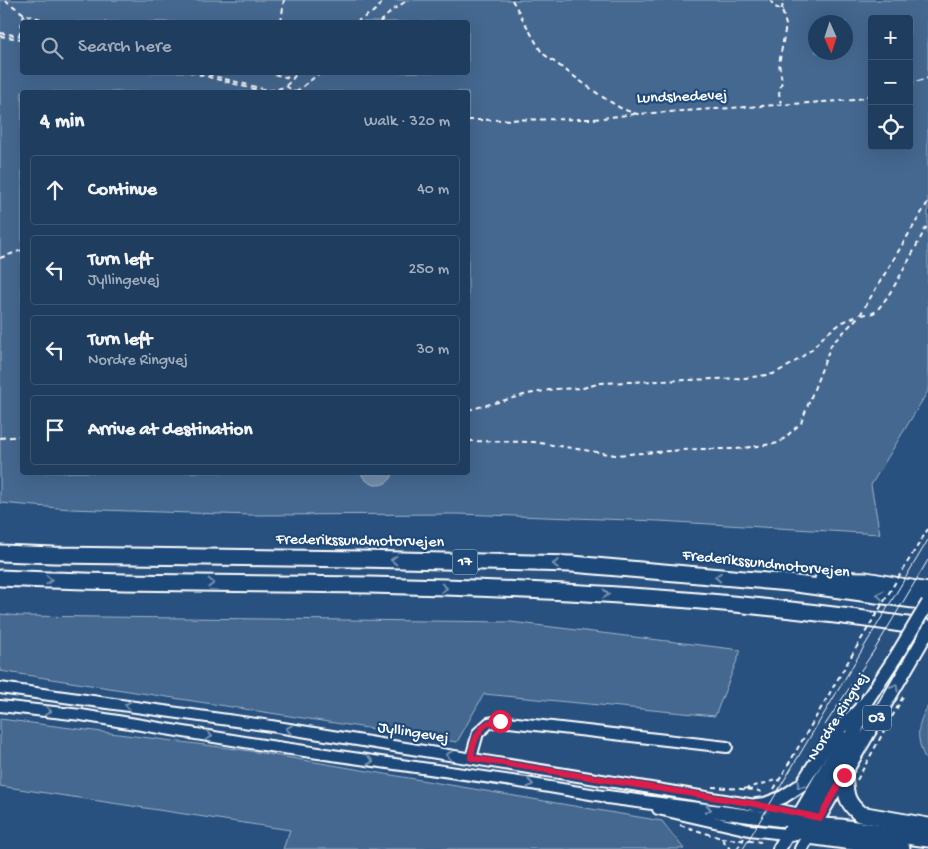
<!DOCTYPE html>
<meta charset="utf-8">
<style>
:root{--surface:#1e3d5f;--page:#264465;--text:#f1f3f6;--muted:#a1aebd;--line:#3c5674}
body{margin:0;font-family:"Gochi Hand",sans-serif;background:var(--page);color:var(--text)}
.controls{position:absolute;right:15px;top:15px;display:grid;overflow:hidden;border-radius:5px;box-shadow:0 5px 20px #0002}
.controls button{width:45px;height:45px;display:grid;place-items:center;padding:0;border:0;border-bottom:1px solid var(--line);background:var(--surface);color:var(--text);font:25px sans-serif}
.compass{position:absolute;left:808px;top:15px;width:45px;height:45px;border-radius:50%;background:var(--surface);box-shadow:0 5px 20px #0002;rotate:177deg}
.stop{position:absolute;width:15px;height:15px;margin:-11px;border:4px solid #e11d48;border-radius:50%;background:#fff}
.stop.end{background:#e11d48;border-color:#fff;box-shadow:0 1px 5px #0008}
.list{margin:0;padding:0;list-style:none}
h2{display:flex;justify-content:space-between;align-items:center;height:65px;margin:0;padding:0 20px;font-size:21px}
h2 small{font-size:16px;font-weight:400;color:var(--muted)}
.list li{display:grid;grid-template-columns:32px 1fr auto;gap:15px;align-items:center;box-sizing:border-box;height:70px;margin:0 10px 10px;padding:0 10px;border:1px solid var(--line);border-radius:5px}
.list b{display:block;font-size:19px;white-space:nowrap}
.list p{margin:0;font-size:16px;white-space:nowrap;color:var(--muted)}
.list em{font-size:16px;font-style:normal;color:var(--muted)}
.icon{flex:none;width:28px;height:28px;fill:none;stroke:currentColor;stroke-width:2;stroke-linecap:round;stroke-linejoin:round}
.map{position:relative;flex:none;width:928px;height:849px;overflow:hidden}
.search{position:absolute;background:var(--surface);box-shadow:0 5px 20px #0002;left:20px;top:20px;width:450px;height:55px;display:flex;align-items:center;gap:12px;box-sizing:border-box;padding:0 18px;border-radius:5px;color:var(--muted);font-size:19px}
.panel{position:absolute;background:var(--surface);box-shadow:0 5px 20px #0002;left:20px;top:90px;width:450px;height:385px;border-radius:5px}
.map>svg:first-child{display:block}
.green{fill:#446890;stroke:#a2b4c8;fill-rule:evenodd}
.water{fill:#718dab;stroke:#aabbcd}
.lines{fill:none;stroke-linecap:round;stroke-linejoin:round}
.minor-casing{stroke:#fff;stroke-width:14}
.major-casing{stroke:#fff;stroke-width:16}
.highway-casing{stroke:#fff;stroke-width:19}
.path{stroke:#fff;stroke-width:2;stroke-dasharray:5 4;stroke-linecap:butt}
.minor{stroke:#1f4a7a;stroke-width:10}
.major{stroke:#1f4a7a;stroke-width:12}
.highway{stroke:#1f4a7a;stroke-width:15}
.tram{stroke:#fff;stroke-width:1}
.major-bridge-casing{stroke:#fff;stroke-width:16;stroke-linecap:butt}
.path-bridge{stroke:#fff;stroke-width:2;stroke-dasharray:5 4;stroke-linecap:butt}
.major-bridge{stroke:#1f4a7a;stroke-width:12}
.oneway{stroke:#7992af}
.route{stroke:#e11d48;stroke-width:6}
.labels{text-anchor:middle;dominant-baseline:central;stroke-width:4.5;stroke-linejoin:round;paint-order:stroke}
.shield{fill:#1f4a7a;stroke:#bcc9d7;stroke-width:1}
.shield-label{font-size:15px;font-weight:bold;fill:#fff}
.street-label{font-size:16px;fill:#fff;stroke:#1f4a7a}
</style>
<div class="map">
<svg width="928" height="849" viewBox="0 0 928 849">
<rect width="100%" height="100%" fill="#28517f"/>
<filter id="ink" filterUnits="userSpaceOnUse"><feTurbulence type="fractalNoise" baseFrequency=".02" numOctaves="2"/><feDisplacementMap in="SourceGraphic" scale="10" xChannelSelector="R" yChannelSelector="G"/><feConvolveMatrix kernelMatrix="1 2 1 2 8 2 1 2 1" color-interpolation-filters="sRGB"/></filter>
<g filter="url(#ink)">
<g class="green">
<path d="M0,0h928v391l-57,94 9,49 -221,-13 -201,-7 -207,1 -180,-6 -71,-6zM872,19h37v127h-37zM22,22h446v50h-446zM816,22h30v30h-30zM22,92h446v380h-446z"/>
<path d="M0,614l20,2 491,6 230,28 -26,66 -231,-22 -27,48 -457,-71z"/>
<path d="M928,706v55c-4,-2 -4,-5 -6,-10 -6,-17 -4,-29 6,-45z"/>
<path d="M0,719l244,31 418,71 22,28h-401l7,-19 -290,-44z"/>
</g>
<path class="water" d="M361,473h32c-2,12 -19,16 -27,7 -3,-2 -4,-5 -5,-7z"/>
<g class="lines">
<g class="minor-casing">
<g id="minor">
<path d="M0,688l271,38 484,79 51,10"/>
<path d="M0,706l81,9 182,30 263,38 88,15"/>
<path d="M471,758l7,-25 11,-10 11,-2 227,26"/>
<path d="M658,809l91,21 44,5"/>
</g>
</g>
<g class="major-casing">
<g id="major">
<path d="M858,714l37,-56"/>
<path d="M607,797l173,23 23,-1"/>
<path d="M756,805l9,-1 18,-7 18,-12 33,-51 29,-28"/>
<path d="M779,849l65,-111"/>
<path d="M801,849l127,-218"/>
</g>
</g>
<g class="highway-casing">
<g id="highway">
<path d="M0,553l54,2 306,4 212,5 217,19 139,19"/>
<path d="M0,578c123,6 246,5 369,7 187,4 374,14 559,43"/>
<path d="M823,579l43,1 62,11"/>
<path d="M863,706l-9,27 -40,76 -5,27 93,13"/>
<path d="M844,775c2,19 1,26 16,39l68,12"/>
<path d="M788,834l32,-8 20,1 88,12"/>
</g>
</g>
<g class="path">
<path d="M5,0l19,14 27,8"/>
<path d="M512,0l30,53 59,43 21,13 15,5 218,-14 17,-5"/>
<path d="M770,0l5,7 7,3 4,15 -7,39 3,17 -3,12 2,11"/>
<path d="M782,10l1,-10"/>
<path d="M281,22l3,-22"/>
<path d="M356,22l17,-10 12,-12"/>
<path d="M380,22l14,-13 14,-9"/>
<path d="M0,33l22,3"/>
<path d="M0,36l22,3"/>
<path d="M19,36l5,-22"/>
<path d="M190,72l75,20"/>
<path d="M199,72l68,18c15,0 22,-4 30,-18"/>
<path d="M266,72l27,7"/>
<path d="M909,84l19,-6"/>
<path d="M286,86l9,6"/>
<path d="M296,92l25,-20"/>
<path d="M468,120l126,-1 41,-5"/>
<path d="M0,258l22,-8"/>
<path d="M862,315c3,-1 8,-1 11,-2 14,-7 46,-73 55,-89"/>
<path d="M468,410l60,-16 27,-5 28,-1 18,-5 144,-5 28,-4 19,-10 19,-14 15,-16 17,-12 14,-6"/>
<path d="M0,438l22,-2"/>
<path d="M468,441l66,1 81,13 82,-6h39l43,-6 22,-20 30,-78 29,-30 68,-113"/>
<path d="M907,563l21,-34"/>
<path d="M857,780l46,-83"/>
<path d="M712,787l44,3 8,3"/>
<path d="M744,789l36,-10"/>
<path d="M774,789l82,-141"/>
<path d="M680,825l41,13 9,11"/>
<path d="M721,838l40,4"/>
<path d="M737,849l7,-11"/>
</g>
<use href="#minor" class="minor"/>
<use href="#major" class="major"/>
<use href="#highway" class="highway"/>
<g class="tram">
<path d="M825,725l50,-76 53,-89"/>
<path d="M743,849l185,-309"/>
</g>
<g class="major-bridge-casing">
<path id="major-bridge" d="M895,658l33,-55"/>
</g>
<path class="path-bridge" d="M856,648l51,-85"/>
<use href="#major-bridge" class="major-bridge"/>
</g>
<defs><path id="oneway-chevron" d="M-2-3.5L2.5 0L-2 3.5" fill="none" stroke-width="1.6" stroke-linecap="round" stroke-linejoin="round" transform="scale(1.25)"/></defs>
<g class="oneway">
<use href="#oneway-chevron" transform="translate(394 560) rotate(-178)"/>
<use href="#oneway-chevron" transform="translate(556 564) rotate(-178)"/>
<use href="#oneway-chevron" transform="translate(718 577) rotate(-175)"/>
<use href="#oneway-chevron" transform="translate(49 580) rotate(2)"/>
<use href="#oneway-chevron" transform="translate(211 583) rotate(1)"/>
<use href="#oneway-chevron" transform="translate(444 588) rotate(2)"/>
<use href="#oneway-chevron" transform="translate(606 594) rotate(3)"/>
<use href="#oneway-chevron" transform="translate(880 595) rotate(-173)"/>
<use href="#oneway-chevron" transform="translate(895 687) rotate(-60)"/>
<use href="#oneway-chevron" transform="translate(128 705) rotate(-172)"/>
<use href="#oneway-chevron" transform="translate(48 711) rotate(6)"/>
<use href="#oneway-chevron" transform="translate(289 729) rotate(-171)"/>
<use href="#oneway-chevron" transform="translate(209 736) rotate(10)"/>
<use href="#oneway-chevron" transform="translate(449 755) rotate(-171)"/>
<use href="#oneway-chevron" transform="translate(370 761) rotate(8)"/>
<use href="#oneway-chevron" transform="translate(530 784) rotate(9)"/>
<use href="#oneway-chevron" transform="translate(800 785) rotate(135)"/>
<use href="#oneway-chevron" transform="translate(708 809) rotate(8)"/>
</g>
</g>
<g class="lines" filter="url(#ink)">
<path class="route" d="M500,721c-3,0 -9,1 -12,2 -11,7 -16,23 -17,35l284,46 65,14 24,-43"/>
</g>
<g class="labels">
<g class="shield">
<rect x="452.5" y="549.5" width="25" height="25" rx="4"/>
<rect x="863" y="705.5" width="28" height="25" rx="4"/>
</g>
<g class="shield-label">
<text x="465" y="562">17</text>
<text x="877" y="718">O3</text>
</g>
<g class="street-label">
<text transform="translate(682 98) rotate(-2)">Lundshedevej</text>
<text transform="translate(360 542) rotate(1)">Frederikssundmotorvejen</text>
<text transform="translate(766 565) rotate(6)">Frederikssundmotorvejen</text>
<text transform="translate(839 717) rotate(-58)">Nordre Ringvej</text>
<text transform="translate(413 734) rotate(9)">Jyllingevej</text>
</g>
</g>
</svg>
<div class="controls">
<button>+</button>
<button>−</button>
<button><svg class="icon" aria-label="locate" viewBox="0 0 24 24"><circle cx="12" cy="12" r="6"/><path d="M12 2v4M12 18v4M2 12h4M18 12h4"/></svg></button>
</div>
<svg class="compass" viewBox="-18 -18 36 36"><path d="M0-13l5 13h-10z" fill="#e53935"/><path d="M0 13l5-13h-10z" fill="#a1aebd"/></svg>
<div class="stop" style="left:500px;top:721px"></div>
<div class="stop end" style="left:844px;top:775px"></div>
<div class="search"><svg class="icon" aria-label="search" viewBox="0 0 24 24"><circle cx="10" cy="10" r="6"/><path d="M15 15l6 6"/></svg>Search here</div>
<section class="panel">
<h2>4 min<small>Walk · 320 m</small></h2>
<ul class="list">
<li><svg class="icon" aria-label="ahead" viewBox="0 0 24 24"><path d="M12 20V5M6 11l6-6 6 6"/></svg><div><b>Continue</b></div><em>40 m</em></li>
<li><svg class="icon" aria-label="left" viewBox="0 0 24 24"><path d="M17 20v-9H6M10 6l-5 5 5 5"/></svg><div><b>Turn left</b><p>Jyllingevej</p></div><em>250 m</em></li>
<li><svg class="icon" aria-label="left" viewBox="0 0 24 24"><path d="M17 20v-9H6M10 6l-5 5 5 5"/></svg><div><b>Turn left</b><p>Nordre Ringvej</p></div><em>30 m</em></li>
<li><svg class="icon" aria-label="arrive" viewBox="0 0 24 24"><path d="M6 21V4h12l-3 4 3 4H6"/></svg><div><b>Arrive at destination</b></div></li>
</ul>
</section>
</div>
